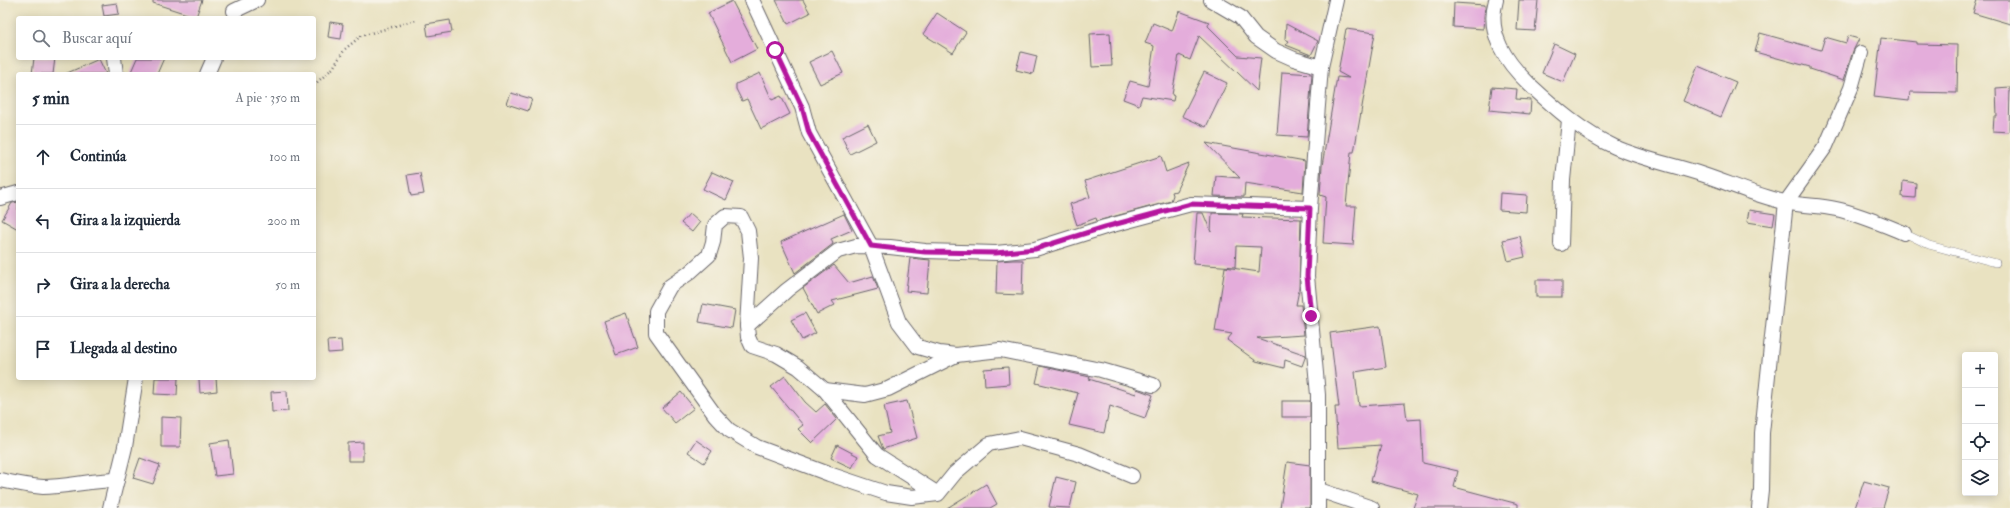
<!DOCTYPE html>
<html lang="es">
<meta charset="utf-8">
<style>
:root{--surface:#fff;--page:#f6f6f7;--text:#1f2937;--muted:#747a83;--line:#e0e1e3}
body{margin:0;font-family:"IM FELL Double Pica",serif;background:var(--page);color:var(--text)}
.controls{position:absolute;right:12px;bottom:12px;display:grid;overflow:hidden;border-radius:4px;box-shadow:0 2px 10px #0003}
.controls button{width:36px;height:36px;display:grid;place-items:center;padding:0;border:0;border-bottom:1px solid var(--line);background:var(--surface);color:var(--text);font:20px sans-serif}
.stop{position:absolute;width:12px;height:12px;margin:-9px;border:3px solid #b5179e;border-radius:50%;background:#fff}
.stop.end{background:#b5179e;border-color:#fff;box-shadow:0 1px 4px #0008}
.list{margin:0;padding:0;list-style:none}
h2{display:flex;justify-content:space-between;align-items:center;height:52px;margin:0;padding:0 16px;font-size:17px}
h2 small{font-size:13px;font-weight:400;color:var(--muted)}
.list li{display:grid;grid-template-columns:26px 1fr auto;gap:12px;align-items:center;box-sizing:border-box;height:64px;padding:0 16px;border-top:1px solid var(--line)}
.list b{display:block;font-size:15px;white-space:nowrap}
.list em{font-size:13px;font-style:normal;color:var(--muted)}
.icon{flex:none;width:22px;height:22px;fill:none;stroke:currentColor;stroke-width:2;stroke-linecap:round;stroke-linejoin:round}
.map{position:relative;flex:none;width:2010px;height:508px;overflow:hidden}
.search{position:absolute;background:var(--surface);box-shadow:0 2px 10px #0003;left:16px;top:16px;width:300px;height:44px;display:flex;align-items:center;gap:10px;box-sizing:border-box;padding:0 14px;border-radius:4px;color:var(--muted);font-size:15px}
.panel{position:absolute;background:var(--surface);box-shadow:0 2px 10px #0003;left:16px;top:72px;width:300px;height:308px;border-radius:4px}
.map>svg:first-child{display:block}
.building{fill:#e4addb}
.lines{fill:none;stroke-linecap:round;stroke-linejoin:round}
.service-casing{stroke:#68656a;stroke-width:8}
.minor-casing{stroke:#68656a;stroke-width:16}
.path{stroke:#68656a;stroke-width:2.5;stroke-dasharray:1 3;stroke-linecap:butt}
.service{stroke:#fff;stroke-width:7}
.minor{stroke:#fff;stroke-width:14}
.route{stroke:#b5179e;stroke-width:5}
</style>
<div class="map">
<svg width="2010" height="508" viewBox="0 0 2010 508">
<rect width="100%" height="100%" fill="#f7f3e8"/>
<filter id="ink" filterUnits="userSpaceOnUse"><feTurbulence type="fractalNoise" baseFrequency=".025" numOctaves="2"/><feDisplacementMap in="SourceGraphic" scale="8" xChannelSelector="R" yChannelSelector="G"/><feConvolveMatrix kernelMatrix="1 2 1 2 8 2 1 2 1" color-interpolation-filters="sRGB"/></filter>
<filter id="wash" filterUnits="userSpaceOnUse"><feTurbulence type="fractalNoise" baseFrequency=".012" numOctaves="4" result="noise"/><feDisplacementMap in="SourceGraphic" scale="16" xChannelSelector="R" yChannelSelector="G"/><feGaussianBlur stdDeviation="0.9" result="paint"/><feColorMatrix in="noise" values="0 0 0 0 0 0 0 0 0 0 0 0 0 0 0 0 0 1.4 0 .05"/><feComposite in="paint" operator="in"/></filter>
<g filter="url(#wash)">
<rect width="100%" height="100%" fill="#e9e2c1"/>
<g id="blocks">
<g class="building">
<path d="M153,0h49l-6,17 -43,-14z"/>
<path d="M776,0h27l7,13 -22,11z"/>
<path d="M1519,0h19l-3,31 -18,-1z"/>
<path d="M1977,0h33v24l-37,-11z"/>
<path d="M732,1l25,48 -25,13 -24,-49z"/>
<path d="M117,3l2,11 -15,2 -2,-11z"/>
<path d="M1454,3l31,2 -2,24 -30,-2z"/>
<path d="M1179,11l30,11 -1,4 30,30 23,2 -4,33 -58,-55 -9,24 -11,-5 -7,40 2,1 -1,5 -31,-5 -3,9 -16,-6 7,-18 18,5 6,-40 -9,-3 8,-20 19,8z"/>
<path d="M937,13l29,19 -13,21 -30,-19z"/>
<path d="M450,20l2,12 -24,4 -2,-12z"/>
<path d="M330,22l13,2 -2,15 -13,-2z"/>
<path d="M1286,24l32,17 -7,14 -25,-10 3,-4 -4,-2z"/>
<path d="M1346,29l29,4 -21,119h-3l-5,54h10l-3,39 -30,-2 3,-46 -6,-2 2,-29 15,-89 12,1 -11,-6z"/>
<path d="M1110,33l2,33 -20,1 -2,-33z"/>
<path d="M1760,33l61,17 4,-13 21,6 2,-7 11,3 -6,12 -9,29 -34,-11v-2l-55,-15z"/>
<path d="M1881,38l35,4v2l42,1 -1,48 -47,-1 -1,9 -35,-4z"/>
<path d="M1554,44l21,10 -12,28 -21,-9z"/>
<path d="M832,51l11,22 -23,11 -11,-22z"/>
<path d="M1021,52l16,4 -4,18 -17,-4z"/>
<path d="M34,58h21l-2,16h-21z"/>
<path d="M137,58h27l-7,16h-27z"/>
<path d="M99,59l7,15h-41z"/>
<path d="M1698,66l38,16 -15,35 -38,-16z"/>
<path d="M1204,72l23,11 -21,44 -24,-11z"/>
<path d="M1282,72l30,2 -5,63 -30,-2z"/>
<path d="M760,73l12,27 9,-4 9,18 -29,15 -14,-30 -5,2 -6,-12v-5z"/>
<path d="M1492,87l25,2 -1,10 15,1 -1,14 -41,-4z"/>
<path d="M2010,87l-1,45 -16,-1 1,-14h3l-1,-29z"/>
<path d="M511,93l21,6 -4,12 -21,-7z"/>
<path d="M868,124l8,17 -26,13 -8,-17z"/>
<path d="M1206,143l99,18 -2,31 -58,-9 -1,14 -30,-1 2,-20 24,2z"/>
<path d="M1161,156l5,16 23,-9 -13,28 -4,1 1,3 -2,6 -74,20 -1,-3 -19,7 -7,-21 20,-7 -5,-16z"/>
<path d="M712,172l22,10 -8,18 -23,-11z"/>
<path d="M420,173l4,21 -13,2 -4,-21z"/>
<path d="M1903,181l13,2 -1,15 -13,-1z"/>
<path d="M1500,193l27,2 -1,17 -27,-2z"/>
<path d="M18,202v27l-16,-9 10,-17z"/>
<path d="M1749,210l26,4 -2,12 -26,-4z"/>
<path d="M690,213l10,9 -8,10 -11,-9z"/>
<path d="M1197,213h6l8,19 1,-19 31,1 -1,3 59,2 -2,71 -3,15h5l3,30 -47,3 49,17 -4,11 -17,-6 -1,8 -28,-7 -29,-21 5,-6 -17,-3 10,-64 34,5 2,-25 -25,-1 -1,21 -42,-3z"/>
<path d="M844,214l8,16 -21,9 2,5 -38,29 -14,-31z"/>
<path d="M1520,236l5,21 -17,4 -5,-21z"/>
<path d="M910,258l20,2 -3,33 -21,-2z"/>
<path d="M1012,260h11l-1,35 -26,-1 1,-33z"/>
<path d="M834,265l15,18 24,-7 5,13 -46,12 3,4 -18,9 -14,-26z"/>
<rect x="1536" y="280" width="26" height="17"/>
<path d="M703,304l32,6 -3,18 -33,-6z"/>
<path d="M626,313l12,34 -22,8 -12,-34z"/>
<path d="M805,313l11,20 -14,7 -11,-20z"/>
<path d="M1380,326l6,41 -31,5 4,34 46,-3 2,17 14,-1 2,44 35,8 -4,16 64,17v4h-105l5,-14 -47,-13 10,-36 -43,3 -3,-41h4l-9,-74z"/>
<path d="M341,340l1,12 -14,1 -1,-12z"/>
<path d="M1040,366l50,11 -1,2 47,15 1,-5 16,6 -8,23 -35,-12 -6,27 -35,-8 9,-32 -42,-10z"/>
<path d="M1008,367l1,17 -24,2 -1,-17z"/>
<path d="M785,376l20,26 11,10 9,-8 12,15 -25,24 -14,-14 5,-4 -32,-38z"/>
<path d="M155,378h23l-1,17 -23,-1z"/>
<path d="M216,378l1,13 -17,2 -1,-14z"/>
<path d="M287,391l1,20 -16,1 -1,-20z"/>
<path d="M681,392l13,16 -19,15 -13,-15z"/>
<path d="M907,401l10,37 -34,11 -5,-13 12,-3 -6,-27z"/>
<rect x="1282" y="401" width="28" height="16"/>
<path d="M161,417l20,1 -1,29h-19z"/>
<path d="M229,440l4,34 -18,2 -5,-33z"/>
<path d="M696,440l16,11 -8,12 -16,-11z"/>
<path d="M363,442v19h-15v-18z"/>
<path d="M837,445l21,11 -6,12 -21,-10z"/>
<path d="M140,458l20,7 -7,19 -20,-6z"/>
<path d="M1287,462l23,3v43h-30z"/>
<path d="M1056,477l20,5 -6,26 -21,-1z"/>
<path d="M1864,481l25,7 -6,20h-28z"/>
<path d="M986,484l11,20 -7,4h-43z"/>
</g>
</g>
</g>
<g filter="url(#ink)">
<use href="#blocks" fill-opacity="0" stroke="#68656a" stroke-width="1"/>
<g class="lines">
<g class="service-casing">
<path id="service" d="M1904,233l25,12 67,18"/>
</g>
<g class="minor-casing">
<g id="minor">
<path d="M752,0l50,107 7,26 62,113 28,76 19,25 21,6 17,2 44,-5 101,20 52,15"/>
<path d="M1211,0l29,17 16,20 20,14 18,8 27,8"/>
<path d="M1496,0c-10,34 10,62 34,85 26,24 52,47 85,62 29,13 60,18 89,28 27,9 53,21 81,27 16,4 34,3 51,7 23,5 46,15 68,24"/>
<path d="M234,11l23,-11"/>
<path d="M114,58l2,16"/>
<path d="M207,74l7,-16"/>
<path d="M0,198l18,-5"/>
<path d="M1561,244l2,-64 6,-60"/>
<path d="M747,326l40,-36 51,-39 18,-5 34,1 35,4 71,2 39,-4 70,-22 86,-23 119,4"/>
<path d="M825,390l40,5 23,-6 68,-34"/>
<path d="M0,480c14,3 28,6 43,7 23,0 49,-7 74,-7"/>
<path d="M1319,490l53,18"/>
<path d="M938,494l-61,-39 -52,-65 -27,-23 -22,-13 -24,-8 -4,-9 -1,-11 4,-68 -3,-27 -7,-14 -16,-1 -10,9 -2,17 -4,13 -20,18 -19,13 -14,25v22l59,82 14,15 28,17 72,27 57,19 26,4 26,-3 17,-21 34,-29 31,-6 59,16 53,22"/>
<path d="M110,508l15,-61 11,-69"/>
<path d="M1318,508v-113l-11,-119 3,-68 11,-141 15,-67"/>
<path d="M1759,508l2,-18 1,-57 24,-231 40,-56 25,-58 10,-35"/>
</g>
</g>
<path class="path" d="M314,85l19,-17 12,-19 16,-13 55,-16"/>
<use href="#service" class="service"/>
<use href="#minor" class="minor"/>
</g>
</g>
<g class="lines" filter="url(#ink)">
<path class="route" d="M775,50l27,57 7,26 62,113 54,6 71,1 39,-4 70,-22 86,-23 119,4 -3,68 4,40"/>
</g>
</svg>
<div class="controls">
<button>+</button>
<button>−</button>
<button><svg class="icon" aria-label="locate" viewBox="0 0 24 24"><circle cx="12" cy="12" r="6"/><path d="M12 2v4M12 18v4M2 12h4M18 12h4"/></svg></button>
<button><svg class="icon" aria-label="layers" viewBox="0 0 24 24"><path d="M12 4l9 5-9 5-9-5zM3 14l9 5 9-5"/></svg></button>
</div>
<div class="stop" style="left:775px;top:50px"></div>
<div class="stop end" style="left:1311px;top:316px"></div>
<div class="search"><svg class="icon" aria-label="search" viewBox="0 0 24 24"><circle cx="10" cy="10" r="6"/><path d="M15 15l6 6"/></svg>Buscar aquí</div>
<section class="panel">
<h2>5 min<small>A pie · 350 m</small></h2>
<ul class="list">
<li><svg class="icon" aria-label="ahead" viewBox="0 0 24 24"><path d="M12 20V5M6 11l6-6 6 6"/></svg><div><b>Continúa</b></div><em>100 m</em></li>
<li><svg class="icon" aria-label="left" viewBox="0 0 24 24"><path d="M17 20v-9H6M10 6l-5 5 5 5"/></svg><div><b>Gira a la izquierda</b></div><em>200 m</em></li>
<li><svg class="icon" aria-label="right" viewBox="0 0 24 24"><path d="M7 20v-9h11M14 6l5 5-5 5"/></svg><div><b>Gira a la derecha</b></div><em>50 m</em></li>
<li><svg class="icon" aria-label="arrive" viewBox="0 0 24 24"><path d="M6 21V4h12l-3 4 3 4H6"/></svg><div><b>Llegada al destino</b></div></li>
</ul>
</section>
</div>
